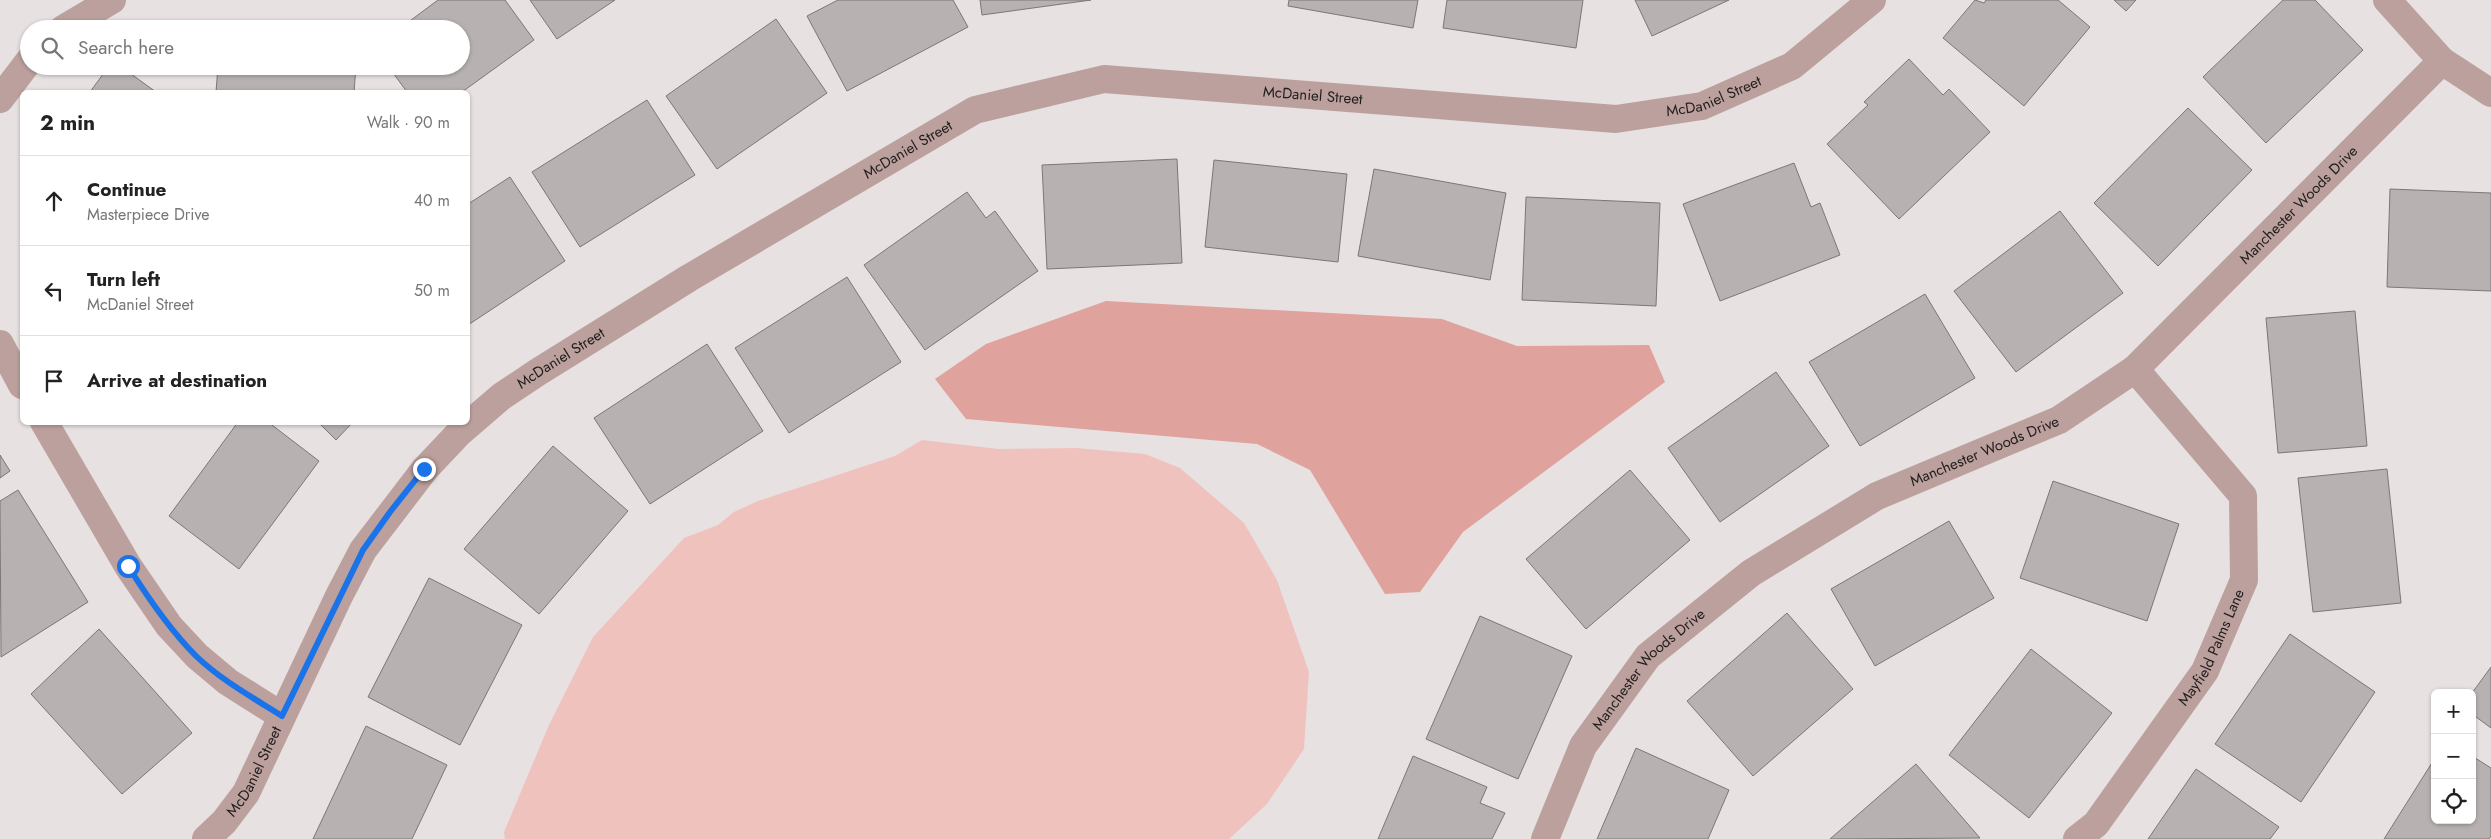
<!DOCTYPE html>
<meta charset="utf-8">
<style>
:root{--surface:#fff;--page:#f6f6f6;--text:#222;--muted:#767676;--line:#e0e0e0}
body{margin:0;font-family:Jost,sans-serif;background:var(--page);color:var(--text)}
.controls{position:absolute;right:15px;bottom:15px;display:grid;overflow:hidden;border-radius:8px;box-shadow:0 1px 4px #0004}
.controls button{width:45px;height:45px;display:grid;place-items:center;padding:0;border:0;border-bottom:1px solid var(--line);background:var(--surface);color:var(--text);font:25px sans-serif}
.stop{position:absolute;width:15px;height:15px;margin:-11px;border:4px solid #1a73e8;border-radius:50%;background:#fff}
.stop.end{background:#1a73e8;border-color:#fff;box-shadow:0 1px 5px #0008}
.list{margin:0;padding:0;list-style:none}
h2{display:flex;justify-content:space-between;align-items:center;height:65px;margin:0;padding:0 20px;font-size:21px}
h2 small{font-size:16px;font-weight:400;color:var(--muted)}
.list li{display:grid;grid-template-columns:32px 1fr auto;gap:15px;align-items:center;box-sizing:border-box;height:90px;padding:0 20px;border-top:1px solid var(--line)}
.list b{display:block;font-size:19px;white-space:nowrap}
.list p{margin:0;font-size:16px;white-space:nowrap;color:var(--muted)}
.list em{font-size:16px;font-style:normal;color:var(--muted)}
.icon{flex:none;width:28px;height:28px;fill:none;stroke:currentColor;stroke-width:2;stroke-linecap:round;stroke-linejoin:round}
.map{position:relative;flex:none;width:2491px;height:839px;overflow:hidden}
.search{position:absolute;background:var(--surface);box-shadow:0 1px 4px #0004;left:20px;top:20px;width:450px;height:55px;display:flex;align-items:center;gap:12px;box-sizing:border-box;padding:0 18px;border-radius:28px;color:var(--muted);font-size:19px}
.panel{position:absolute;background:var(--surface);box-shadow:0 1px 4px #0004;left:20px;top:90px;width:450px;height:335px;border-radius:8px}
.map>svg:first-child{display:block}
.green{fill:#f0c2be}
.water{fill:#e0a29d}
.building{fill:#b7b1b1;stroke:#7c7776}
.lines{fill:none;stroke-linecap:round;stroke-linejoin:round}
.street{stroke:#bca09d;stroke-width:28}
.route{stroke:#1a73e8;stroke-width:6}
.labels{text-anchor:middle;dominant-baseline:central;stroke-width:4;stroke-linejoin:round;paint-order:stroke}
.street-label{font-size:15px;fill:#201d1d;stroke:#fff}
</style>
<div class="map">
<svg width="2491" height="839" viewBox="0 0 2491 839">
<rect width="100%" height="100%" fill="#e7e1e1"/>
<path class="green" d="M922,440l77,9 77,-1 69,6 35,14 64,55 33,57 32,92 -5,77 -37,55 -38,35h-724l-1,-7 45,-107 44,-88 91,-99 34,-13 16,-13 24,-11 137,-45z"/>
<path class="water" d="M1106,301l336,18 75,27 132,-1 16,37 -202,150 -43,60 -35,2 -75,-124 -53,-26 -291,-25 -31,-40 51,-35z"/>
<g class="building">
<path d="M438,0h67l29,40 -72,52h-55l-19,-26h73v-37h-62z"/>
<path d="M530,0h85l-58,39z"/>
<path d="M838,0h115l15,27 -121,64 -40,-75z"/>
<path d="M980,0h111l-109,15z"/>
<path d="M1289,0h129l-5,28 -125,-22z"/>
<path d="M1447,0h136l-7,48 -133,-20z"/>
<path d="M1635,0h94l-77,36z"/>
<path d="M1975,0l9,3 2,-3h72l32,27 -66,79 -81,-68z"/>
<path d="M2114,0h22l-10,11z"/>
<path d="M2283,0h32l48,50 -97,93 -63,-66z"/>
<path d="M776,19l51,74 -110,76 -51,-73z"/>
<path d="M1909,59l34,36 6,-6 41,43 -91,87 -72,-75 41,-39 -4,-3z"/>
<path d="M109,66h11l36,26h-66z"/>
<path d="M218,66h138l-2,26h-138z"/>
<path d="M647,100l48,75 -115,72 -48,-75z"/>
<path d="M2188,108l64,62 -94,96 -64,-63z"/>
<path d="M1177,159l5,104 -135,6 -5,-104z"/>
<path d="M1214,160l133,14 -9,88 -133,-15z"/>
<path d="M1794,163l17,44 9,-4 20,52 -120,46 -37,-97z"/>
<path d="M1374,169l132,24 -16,87 -132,-24z"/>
<path d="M510,177l55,84 -97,64v-121z"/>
<path d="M2390,189l101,4v98l-104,-4z"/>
<path d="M967,192l19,26 9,-7 43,60 -113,79 -61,-85z"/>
<path d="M1526,197l134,6 -4,103 -134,-6z"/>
<path d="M2060,211l63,82 -107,79 -62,-81z"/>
<path d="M847,277l54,85 -112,71 -54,-85z"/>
<path d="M1925,294l50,84 -115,68 -51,-84z"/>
<path d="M2355,311l12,135 -89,7 -12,-135z"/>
<path d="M707,344l56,87 -113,73 -56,-86z"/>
<path d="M1776,372l53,74 -109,76 -52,-74z"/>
<path d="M238,422h30l51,39 -80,108 -70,-53z"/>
<path d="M318,422h35l-17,18z"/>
<path d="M553,446l75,65 -89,103 -75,-65z"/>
<path d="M0,455l10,16 -10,7z"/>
<path d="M2387,469l14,134 -88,9 -15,-134z"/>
<path d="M1630,470l60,70 -104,89 -60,-70z"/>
<path d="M2053,481l126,43 -32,97 -127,-43z"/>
<path d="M18,490l70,112 -87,55 -1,-156z"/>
<path d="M1949,521l45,77 -119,68 -44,-77z"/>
<path d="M429,578l93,47 -62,120 -92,-48z"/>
<path d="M1787,613l66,76 -100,87 -66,-75z"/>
<path d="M1480,616l92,40 -54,123 -92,-40z"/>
<path d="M99,629l93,104 -70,61 -91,-100z"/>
<path d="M2290,634l85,58 -74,110 -86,-58z"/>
<path d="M2031,649l81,64 -83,105 -80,-63z"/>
<path d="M2491,667v61l-19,-14v-21z"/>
<path d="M366,726l81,39 -35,74h-99z"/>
<path d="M1636,748l93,42 -21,49h-111z"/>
<path d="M1413,756l74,31 -7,16 25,10 -13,26h-114z"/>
<path d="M2472,756l19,12v68l-2,3h-105l51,-81v62h37z"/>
<path d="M1916,764l64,74 -150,1z"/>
<path d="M2196,769l83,58 -9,12h-122z"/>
</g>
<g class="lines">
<g class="street">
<path d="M2387,0l55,61 49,32"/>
<path d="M63,29l49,-29"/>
<path d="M0,99l29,-38"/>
<path d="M0,344l22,41"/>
<path d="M44,422l84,144 41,60 28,30 31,26 54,34"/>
<path id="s1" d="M206,839l18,-17 22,-29 93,-197 24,-46 62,-81 35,-37 42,-36 36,-24 151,-94 286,-168 129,-31 512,40 86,-13 90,-40 80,-66"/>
<path id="s2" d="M1545,839l38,-93 65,-90 103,-83 126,-77 182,-76 76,-51 307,-308"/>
<path id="s3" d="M2077,839l19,-15 109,-153 39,-91 -1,-84 -108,-127"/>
</g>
</g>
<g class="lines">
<path class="route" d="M128,566c20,32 41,63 68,90 25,24 56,41 86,60l81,-166 27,-38 34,-43"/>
</g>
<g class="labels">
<g class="street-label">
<text stroke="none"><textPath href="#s1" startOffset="1434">McDaniel Street</textPath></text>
<text stroke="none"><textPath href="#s1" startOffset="1839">McDaniel Street</textPath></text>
<text stroke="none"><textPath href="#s1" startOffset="1014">McDaniel Street</textPath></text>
<text stroke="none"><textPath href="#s2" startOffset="1012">Manchester Woods Drive</textPath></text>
<text stroke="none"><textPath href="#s1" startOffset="609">McDaniel Street</textPath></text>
<text stroke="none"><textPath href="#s2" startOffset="608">Manchester Woods Drive</textPath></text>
<text stroke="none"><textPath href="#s3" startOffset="236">Mayfield Palms Lane</textPath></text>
<text stroke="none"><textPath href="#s2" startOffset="202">Manchester Woods Drive</textPath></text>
<text stroke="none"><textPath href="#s1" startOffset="84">McDaniel Street</textPath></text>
</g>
</g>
</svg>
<div class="controls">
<button>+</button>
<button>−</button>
<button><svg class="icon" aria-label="locate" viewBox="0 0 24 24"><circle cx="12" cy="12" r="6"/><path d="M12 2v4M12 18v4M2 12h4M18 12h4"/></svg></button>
</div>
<div class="stop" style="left:128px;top:566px"></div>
<div class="stop end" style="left:424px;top:469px"></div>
<div class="search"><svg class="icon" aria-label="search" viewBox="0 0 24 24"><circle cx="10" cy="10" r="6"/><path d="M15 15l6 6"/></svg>Search here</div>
<section class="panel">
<h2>2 min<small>Walk · 90 m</small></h2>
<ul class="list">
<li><svg class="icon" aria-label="ahead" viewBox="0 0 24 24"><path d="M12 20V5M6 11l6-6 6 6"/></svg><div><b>Continue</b><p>Masterpiece Drive</p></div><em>40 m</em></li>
<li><svg class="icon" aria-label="left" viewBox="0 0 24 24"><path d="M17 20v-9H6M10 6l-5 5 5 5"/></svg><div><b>Turn left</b><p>McDaniel Street</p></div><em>50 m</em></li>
<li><svg class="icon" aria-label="arrive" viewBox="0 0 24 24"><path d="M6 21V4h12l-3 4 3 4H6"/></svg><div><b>Arrive at destination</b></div></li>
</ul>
</section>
</div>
